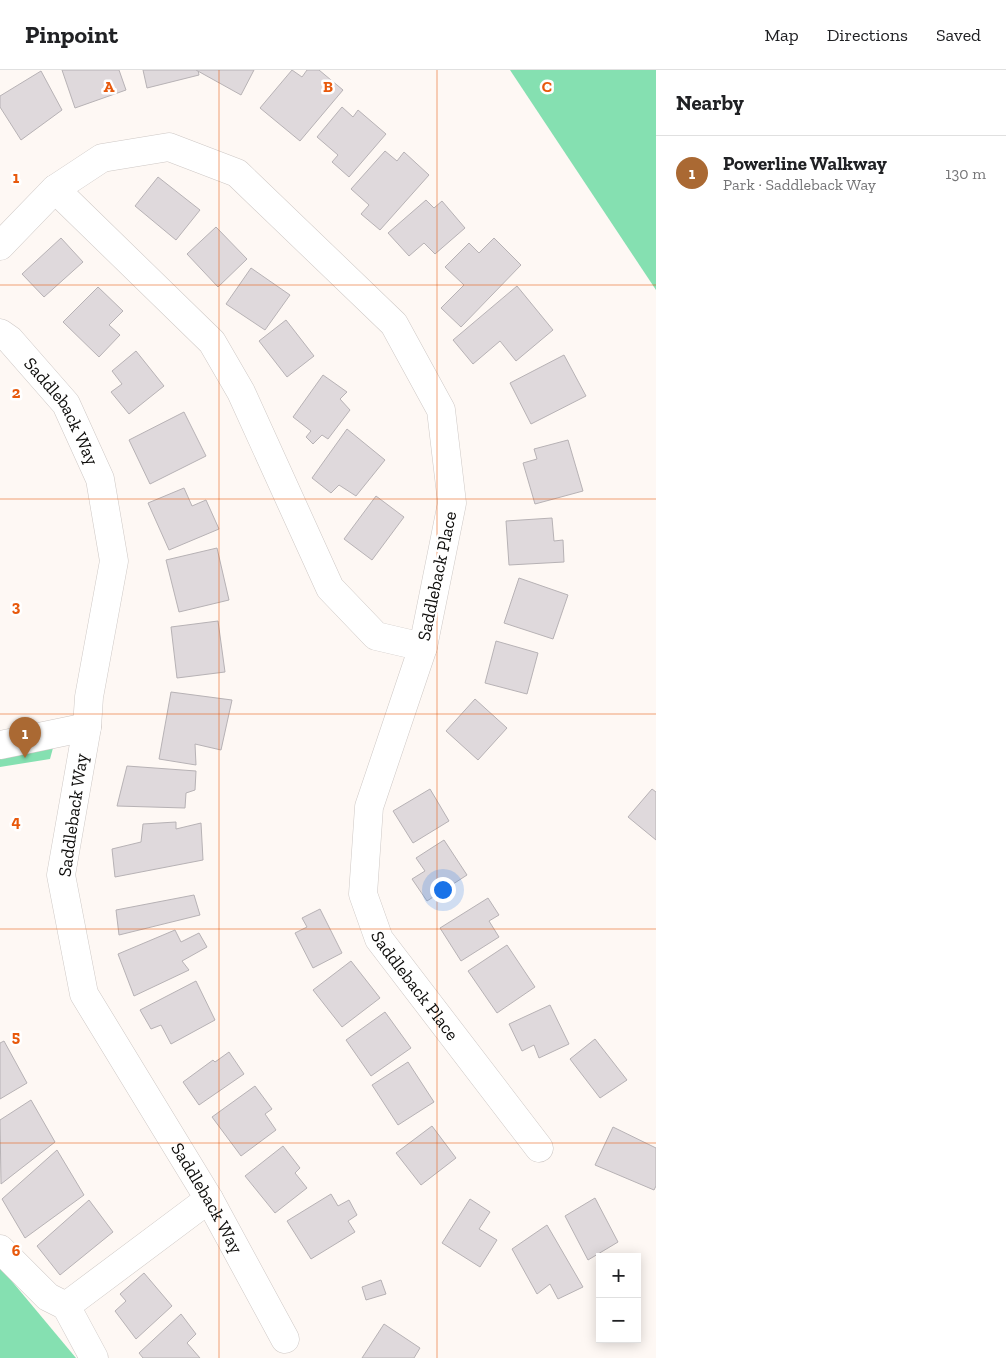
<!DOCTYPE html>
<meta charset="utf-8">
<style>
:root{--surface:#fff;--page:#f2f2f2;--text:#202124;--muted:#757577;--line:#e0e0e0;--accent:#aa6933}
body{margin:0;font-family:"Zilla Slab",serif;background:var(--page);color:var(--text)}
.controls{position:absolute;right:15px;bottom:15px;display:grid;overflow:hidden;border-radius:0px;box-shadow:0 2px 12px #0003}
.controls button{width:45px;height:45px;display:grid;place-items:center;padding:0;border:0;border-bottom:1px solid var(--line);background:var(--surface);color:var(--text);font:25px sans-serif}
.you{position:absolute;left:442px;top:819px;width:18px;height:18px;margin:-12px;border:4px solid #fff;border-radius:50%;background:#1a73e8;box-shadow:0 0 0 8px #1a73e833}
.badge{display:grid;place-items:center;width:32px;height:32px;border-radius:50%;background:var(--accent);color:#fff;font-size:16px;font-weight:700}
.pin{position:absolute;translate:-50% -41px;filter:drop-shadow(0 1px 2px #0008)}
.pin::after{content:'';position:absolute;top:26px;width:18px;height:15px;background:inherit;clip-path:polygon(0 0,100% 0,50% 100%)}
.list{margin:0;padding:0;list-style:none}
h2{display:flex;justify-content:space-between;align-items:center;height:65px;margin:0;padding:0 20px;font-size:21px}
h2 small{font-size:16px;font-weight:400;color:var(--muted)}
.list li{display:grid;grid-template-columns:32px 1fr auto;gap:15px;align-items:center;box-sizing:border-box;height:75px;padding:0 20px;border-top:1px solid var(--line)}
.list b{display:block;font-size:19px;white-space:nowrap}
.list p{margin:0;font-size:16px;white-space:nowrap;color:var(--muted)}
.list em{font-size:16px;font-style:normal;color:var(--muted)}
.map{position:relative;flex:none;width:656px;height:1288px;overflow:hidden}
header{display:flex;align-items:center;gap:30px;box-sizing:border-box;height:70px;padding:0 25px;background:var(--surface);border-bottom:1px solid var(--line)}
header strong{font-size:24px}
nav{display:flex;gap:28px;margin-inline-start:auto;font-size:18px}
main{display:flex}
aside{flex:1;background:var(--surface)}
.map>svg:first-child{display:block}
.green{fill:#85e0b1}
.building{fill:#dfd9dc;stroke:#b7b2b5}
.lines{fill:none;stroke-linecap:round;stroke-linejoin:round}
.minor-casing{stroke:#cec8c5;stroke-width:29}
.minor{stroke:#fff;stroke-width:28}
.grid{fill:none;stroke:#e8590c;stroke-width:1;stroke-opacity:0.55}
.labels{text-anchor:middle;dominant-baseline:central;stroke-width:5;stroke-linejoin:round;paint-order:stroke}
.street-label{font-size:18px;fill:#0e0d0b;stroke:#fff}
.grid-label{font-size:16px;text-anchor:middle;font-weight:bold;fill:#e8590c;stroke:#fff;stroke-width:5;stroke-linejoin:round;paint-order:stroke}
</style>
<header>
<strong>Pinpoint</strong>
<nav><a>Map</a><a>Directions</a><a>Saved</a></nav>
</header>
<main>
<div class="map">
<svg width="656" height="1288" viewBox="0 0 656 1288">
<rect width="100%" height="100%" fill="#fef8f4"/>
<g class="green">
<path d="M510,0h146v220z"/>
<path d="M53,678l-3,11 -50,8v-11z"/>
<path d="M0,1197l76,91h-76z"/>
</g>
<g class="building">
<path d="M62,0h57l7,20 -51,18z"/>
<path d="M143,0h55l1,5 -52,13z"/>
<path d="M196,0h58l-13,25z"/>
<path d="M292,0l10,7 5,-7h12l24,20 -43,51 -40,-33z"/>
<path d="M41,1l21,39 -41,30 -21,-33v-11z"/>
<path d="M342,37l11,10 5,-7 28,24 -37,43 -17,-15 6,-7 -21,-18z"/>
<path d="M385,81l12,10 7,-9 25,23 -49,55 -19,-16 8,-9 -18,-16z"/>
<path d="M158,107l42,33 -24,30 -41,-34z"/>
<path d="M426,130l8,8 8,-7 23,27 -30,26 -11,-11 -15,13 -21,-23z"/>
<path d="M216,157l31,32 -29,28 -31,-33z"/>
<path d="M61,168l22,24 -39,35 -22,-23z"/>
<path d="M494,168l27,27 -60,62 -20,-19 23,-23 -19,-18 24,-24 10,10z"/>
<path d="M251,198l39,27 -25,35 -39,-26z"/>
<path d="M517,216l36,44 -37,31 -16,-20 -27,23 -20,-24z"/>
<path d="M98,217l25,24 -14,14 11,10 -21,22 -36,-35z"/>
<path d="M286,250l28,36 -27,21 -28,-36z"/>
<path d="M136,281l28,35 -35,28 -18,-22 11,-8 -10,-13z"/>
<path d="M564,285l22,41 -55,28 -21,-41z"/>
<path d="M323,305l24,17 -7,7 10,11 -22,29 -6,-4 -9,9 -7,-7 5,-6 -18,-14z"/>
<path d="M184,342l22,44 -56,28 -21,-44z"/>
<path d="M347,359l38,31 -29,36 -17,-11 -8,8 -19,-15z"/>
<path d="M568,370l15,51 -48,13 -12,-41 14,-4 -3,-10z"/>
<path d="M184,418l8,18 14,-6 13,29 -50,21 -21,-47z"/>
<path d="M376,426l28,21 -32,43 -28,-21z"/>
<path d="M552,448l2,23 9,-1 1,22 -55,3 -3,-44z"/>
<path d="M217,478l12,52 -50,12 -13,-52z"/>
<path d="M519,508l49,17 -15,44 -49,-16z"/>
<path d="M218,551l7,51 -48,6 -6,-51z"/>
<path d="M496,571l42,12 -11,41 -42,-11z"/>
<path d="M171,622l61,8 -11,50 -26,-6 1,21 -37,-6z"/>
<path d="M475,629l32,29 -29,32 -32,-29z"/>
<path d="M127,696l69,5 -1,19 -9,3 -1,15 -68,-2z"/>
<path d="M430,719l19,32 -36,22 -20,-32z"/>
<path d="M652,719l4,3v48l-28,-23z"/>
<path d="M176,752v7l25,-6 2,37 -88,17 -3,-28 29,-7 2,-18z"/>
<path d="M444,770l23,35 -40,26 -15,-22 13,-8 -9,-13z"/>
<path d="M194,825l6,20 -81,20 -3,-25z"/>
<path d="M488,828l11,17 -10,6 10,16 -38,24 -21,-33z"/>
<path d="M320,839l22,44 -29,15 -18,-35 12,-6 -5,-9z"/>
<path d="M175,860l6,12 18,-9 8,14 -25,14 7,9 -55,26 -16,-42z"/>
<path d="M507,875l28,42 -38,26 -29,-42z"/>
<path d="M351,891l29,37 -38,29 -29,-37z"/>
<path d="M196,911l19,39 -44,24 -10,-19 -10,4 -11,-19z"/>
<path d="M550,935l19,39 -30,14 -5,-13 -12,6 -13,-27z"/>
<path d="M385,942l26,36 -40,28 -25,-36z"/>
<path d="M595,969l32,41 -27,18 -30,-39z"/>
<path d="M4,971l23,42 -27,16v-56z"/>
<path d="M229,982l15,22 -45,31 -16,-23 30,-22 2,2z"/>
<path d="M408,992l26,40 -36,23 -26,-40z"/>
<path d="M255,1016l17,23 -7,5 11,16 -35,26 -29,-39z"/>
<path d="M31,1030l24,42 -54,42 -1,-64z"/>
<path d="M432,1056l24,32 -35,27 -25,-32z"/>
<path d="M613,1057l43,21v38l-2,4 -59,-25z"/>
<path d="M283,1076l17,22 -5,5 12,15 -32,25 -30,-37z"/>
<path d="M57,1080l27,45 -59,43 -23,-39z"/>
<path d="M331,1124l7,12 11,-6 8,15 -9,6 7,11 -44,27 -24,-38z"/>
<path d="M595,1128l23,44 -30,18 -23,-44z"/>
<path d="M470,1129l20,13 -11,17 18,11 -17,27 -38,-24z"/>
<path d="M89,1130l24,32 -53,43 -23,-29z"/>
<path d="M547,1155l36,62 -25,12 -8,-15 -13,10 -25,-45z"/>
<path d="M144,1203l28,33 -36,33 -21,-28 11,-10 -6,-7z"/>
<path d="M381,1210l5,14 -20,6 -4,-13z"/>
<path d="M181,1244l15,20 -9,9 13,15h-57l-4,-5z"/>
<path d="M384,1254l36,24 -6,10h-52z"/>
</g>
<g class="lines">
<g class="minor-casing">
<g id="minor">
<path d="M55,119l157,153 29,50 89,196 46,48 47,11"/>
<path id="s1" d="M0,176l55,-57 47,-31 67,-11 68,26 157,151 47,86 11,93 -29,144 -54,160 -6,87 16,45 160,209"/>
<path id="s2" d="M0,263l10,7 56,64 34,75 14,82 -25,136 -2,30 -26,148 23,119 125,205 76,140"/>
<path d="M0,675l87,-18"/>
<path d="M0,1179l48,48 18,9 143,-107"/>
<path d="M66,1236l28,52"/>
</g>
</g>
<use href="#minor" class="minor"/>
</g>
<path class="grid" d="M219,0v1288M437,0v1288M0,215h656M0,429h656M0,644h656M0,859h656M0,1073h656"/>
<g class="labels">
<g class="street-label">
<text stroke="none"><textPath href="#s2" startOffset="101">Saddleback Way</textPath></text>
<text transform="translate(437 506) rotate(-78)">Saddleback Place</text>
<text transform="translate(73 745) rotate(-82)">Saddleback Way</text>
<text stroke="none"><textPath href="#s1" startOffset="1195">Saddleback Place</textPath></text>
<text stroke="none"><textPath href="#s2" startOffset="941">Saddleback Way</textPath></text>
</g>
</g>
<g class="grid-label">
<text x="109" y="22">A</text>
<text x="328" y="22">B</text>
<text x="547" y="22">C</text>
<text x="16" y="113">1</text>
<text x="16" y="328">2</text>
<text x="16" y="542">3</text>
<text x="16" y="757">4</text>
<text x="16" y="972">5</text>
<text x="16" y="1186">6</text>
</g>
</svg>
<div class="controls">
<button>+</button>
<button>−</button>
</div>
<div class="you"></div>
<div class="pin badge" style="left:25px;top:688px">1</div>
</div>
<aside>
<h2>Nearby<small></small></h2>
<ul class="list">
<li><span class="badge">1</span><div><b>Powerline Walkway</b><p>Park · Saddleback Way</p></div><em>130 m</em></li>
</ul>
</aside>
</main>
